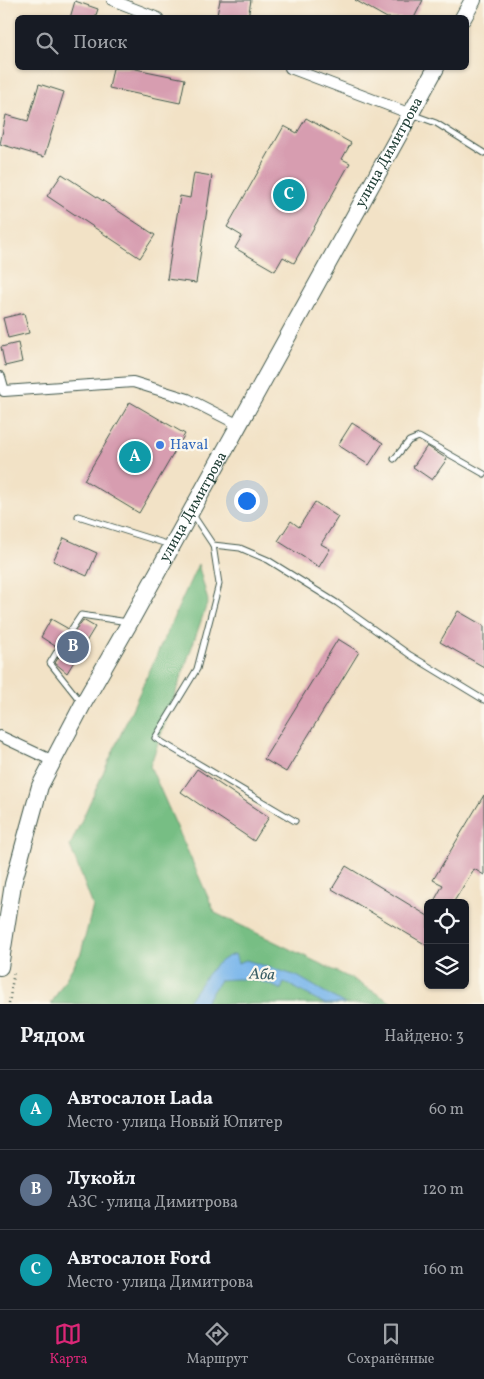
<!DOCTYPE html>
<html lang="ru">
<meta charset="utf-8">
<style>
:root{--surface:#171b24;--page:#242831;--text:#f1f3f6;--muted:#9ea1a6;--line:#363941;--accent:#db2777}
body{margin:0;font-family:Vollkorn,serif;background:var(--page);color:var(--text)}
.controls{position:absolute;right:15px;bottom:15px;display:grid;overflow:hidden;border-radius:8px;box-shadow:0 1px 4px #0004}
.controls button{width:45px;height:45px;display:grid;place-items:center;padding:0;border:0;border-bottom:1px solid var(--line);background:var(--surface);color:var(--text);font:25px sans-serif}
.you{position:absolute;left:246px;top:500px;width:18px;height:18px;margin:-12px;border:4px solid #fff;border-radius:50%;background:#1a73e8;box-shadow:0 0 0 8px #1a73e833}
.badge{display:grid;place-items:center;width:32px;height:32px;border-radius:50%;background:var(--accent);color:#fff;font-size:16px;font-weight:700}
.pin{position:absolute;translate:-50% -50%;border:2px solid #fff;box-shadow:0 1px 5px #0006}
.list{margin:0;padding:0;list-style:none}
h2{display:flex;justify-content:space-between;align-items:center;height:65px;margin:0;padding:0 20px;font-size:21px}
h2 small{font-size:16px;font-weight:400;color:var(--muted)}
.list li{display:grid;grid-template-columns:32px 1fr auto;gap:15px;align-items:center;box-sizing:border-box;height:80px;padding:0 20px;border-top:1px solid var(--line)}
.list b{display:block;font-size:19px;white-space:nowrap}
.list p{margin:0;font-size:16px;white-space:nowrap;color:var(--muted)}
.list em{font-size:16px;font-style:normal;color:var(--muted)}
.icon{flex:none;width:28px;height:28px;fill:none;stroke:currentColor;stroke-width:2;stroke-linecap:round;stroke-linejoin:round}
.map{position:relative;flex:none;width:484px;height:1004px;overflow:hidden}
.search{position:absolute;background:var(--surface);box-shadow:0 1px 4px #0004;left:15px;right:15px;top:15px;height:55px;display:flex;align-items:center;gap:12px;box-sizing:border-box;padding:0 18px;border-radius:8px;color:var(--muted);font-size:19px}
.sheet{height:305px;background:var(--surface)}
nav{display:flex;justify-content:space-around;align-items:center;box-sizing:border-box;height:70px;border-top:1px solid var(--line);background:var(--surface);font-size:14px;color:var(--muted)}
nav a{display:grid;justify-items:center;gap:2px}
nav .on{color:var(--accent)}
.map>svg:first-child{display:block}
.forest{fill:#77be84;stroke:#4b7e5c}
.water{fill:#79b6eb;stroke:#4c7a90}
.building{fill:#d79db0}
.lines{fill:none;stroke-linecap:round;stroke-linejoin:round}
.lane-casing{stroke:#3f564a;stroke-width:7}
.street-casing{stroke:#3f564a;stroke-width:12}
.primary-casing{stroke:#3f564a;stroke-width:18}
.path{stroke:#3f564a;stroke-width:2.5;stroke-dasharray:1 4;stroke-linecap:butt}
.lane{stroke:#fff;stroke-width:5}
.street{stroke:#fff;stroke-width:10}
.primary{stroke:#fff;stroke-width:16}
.shop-dot{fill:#3f7fe0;stroke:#fbf7ec;stroke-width:2}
.labels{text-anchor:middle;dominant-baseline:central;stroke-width:4.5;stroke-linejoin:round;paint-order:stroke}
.street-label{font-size:15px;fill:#1f3d34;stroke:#fbf7ec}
.shop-label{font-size:15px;fill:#366cbe;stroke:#fbf7ec;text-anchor:start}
.water-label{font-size:16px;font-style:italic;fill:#365b62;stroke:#fbf7ec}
</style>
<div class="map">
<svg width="484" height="1004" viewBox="0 0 484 1004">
<rect width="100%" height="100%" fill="#fbf7ec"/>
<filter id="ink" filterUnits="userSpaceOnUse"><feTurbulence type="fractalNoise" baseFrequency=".02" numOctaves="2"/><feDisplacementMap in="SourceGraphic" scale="10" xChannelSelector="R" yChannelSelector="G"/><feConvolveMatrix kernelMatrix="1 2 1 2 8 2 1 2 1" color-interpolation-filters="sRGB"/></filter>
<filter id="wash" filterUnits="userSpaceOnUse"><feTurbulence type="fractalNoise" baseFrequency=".0096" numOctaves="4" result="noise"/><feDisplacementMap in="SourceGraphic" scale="20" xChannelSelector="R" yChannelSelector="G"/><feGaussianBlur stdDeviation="1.12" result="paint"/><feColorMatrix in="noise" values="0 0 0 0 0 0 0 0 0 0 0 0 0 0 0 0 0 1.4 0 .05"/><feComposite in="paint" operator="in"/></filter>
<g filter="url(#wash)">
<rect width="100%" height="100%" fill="#f2e2c6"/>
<path class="forest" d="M198,564l10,37 -58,165 65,147 139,67 40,24h-343l30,-51 12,-47 -23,-60z"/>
<path class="water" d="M235,954l3,9 8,-3 51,16 48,28h-20l-41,-22 -3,8c-21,-12 -37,-12 -61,-10l-16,24h-18c14,-18 26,-44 49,-50z"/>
<g id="blocks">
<g class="building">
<path d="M220,0h31l-3,18 -31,-3z"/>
<path d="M355,0h68l-9,18h-27z"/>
<path d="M75,1l23,8 -3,9h-25z"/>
<path d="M113,68h18l54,11 -5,24 -71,-15z"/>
<path d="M39,84l25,8 -20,65 -44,-13 6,-29 22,6z"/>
<path d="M306,118l45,25 -9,16 8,4 -56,100 -11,-6 -8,14 -40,-23 7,-12 -15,-9 57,-101 13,7z"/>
<path d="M194,173l18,3 -16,107 -29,-4 13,-83 10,2z"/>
<path d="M62,174l93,61 -15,23 -93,-62z"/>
<path d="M24,313l5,20 -21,5 -5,-20z"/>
<path d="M18,343l4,19 -17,4 -4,-19z"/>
<path d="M130,402l55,32 -46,79 -55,-33z"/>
<path d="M352,423l31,20 -14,22 -31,-20z"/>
<path d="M427,446l20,13 -15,21 -19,-13z"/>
<path d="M315,502l23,15 -17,27 9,5 -11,18 -41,-26 13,-20 8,6z"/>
<path d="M64,538l33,15 -10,23 -34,-15z"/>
<path d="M458,611l26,15v41l-44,-25z"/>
<path d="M51,619l16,9 3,6 4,-1 9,-13 12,7 -28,46 -12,-10 8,-13v-5l-4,-1 -4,2 -14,-9z"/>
<path d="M338,639l21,13 -73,120 -22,-13z"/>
<path d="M197,769l72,48 -15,24 -73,-49z"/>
<path d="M484,795v80l-10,-6 -21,34h-20l10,-18 -10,-5z"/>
<path d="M346,866l82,50v30l-96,-57z"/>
</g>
</g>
</g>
<g filter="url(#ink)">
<use href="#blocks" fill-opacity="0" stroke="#3f564a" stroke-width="1"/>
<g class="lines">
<g class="lane-casing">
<g id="lane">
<path d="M414,115l22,8 48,30"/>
<path d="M394,459l15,-18 10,-4 65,37"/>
<path d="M193,515l20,30 6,39 -22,85 -42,69 140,83"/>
<path d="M78,516l92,29"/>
<path d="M213,545l27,3 28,12 69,43 73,52 74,45"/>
<path d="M71,630l10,-15 47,7"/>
<path d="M59,648l-9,15 31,39"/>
</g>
</g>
<g class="street-casing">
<g id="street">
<path d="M112,0l46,18"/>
<path d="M290,68l121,46"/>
<path d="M0,377l4,14 129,-9 55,17 51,26"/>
<path d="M0,736l53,25"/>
</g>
</g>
<g class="primary-casing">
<g id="primary">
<path d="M463,18l10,-18"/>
<path id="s1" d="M0,967l13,-83 27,-98 43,-82 47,-82 306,-554"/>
</g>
</g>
<path class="path" d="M9,1004l5,-33"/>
<use href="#lane" class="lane"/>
<use href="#street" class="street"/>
<use href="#primary" class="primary"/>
</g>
</g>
<circle class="shop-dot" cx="160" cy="445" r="5"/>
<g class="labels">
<g class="street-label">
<text stroke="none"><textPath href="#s1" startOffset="909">улица Димитрова</textPath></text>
<text stroke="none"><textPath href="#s1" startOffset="504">улица Димитрова</textPath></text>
</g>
<g class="shop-label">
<text x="170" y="445">Haval</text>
</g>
<g class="water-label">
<text transform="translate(262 975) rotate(2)">Аба</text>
</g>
</g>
</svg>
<div class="controls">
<button><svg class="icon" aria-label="locate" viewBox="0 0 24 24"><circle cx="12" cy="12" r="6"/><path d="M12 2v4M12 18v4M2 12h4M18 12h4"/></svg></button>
<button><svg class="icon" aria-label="layers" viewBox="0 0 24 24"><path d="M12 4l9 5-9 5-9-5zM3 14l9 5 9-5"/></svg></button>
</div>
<div class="you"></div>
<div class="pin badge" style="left:135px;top:457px;background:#0f9aa8">A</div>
<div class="pin badge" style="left:73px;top:647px;background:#5c6f8a">B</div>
<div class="pin badge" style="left:289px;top:195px;background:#0f9aa8">C</div>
<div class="search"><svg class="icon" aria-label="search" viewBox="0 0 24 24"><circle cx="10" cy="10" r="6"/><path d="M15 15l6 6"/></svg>Поиск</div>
</div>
<section class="sheet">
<h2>Рядом<small>Найдено: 3</small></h2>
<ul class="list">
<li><span class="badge" style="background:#0f9aa8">A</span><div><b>Автосалон Lada</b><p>Место · улица Новый Юпитер</p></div><em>60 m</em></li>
<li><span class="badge" style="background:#5c6f8a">B</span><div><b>Лукойл</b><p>АЗС · улица Димитрова</p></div><em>120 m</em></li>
<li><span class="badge" style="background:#0f9aa8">C</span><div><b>Автосалон Ford</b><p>Место · улица Димитрова</p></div><em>160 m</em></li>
</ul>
</section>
<nav>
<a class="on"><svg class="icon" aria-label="map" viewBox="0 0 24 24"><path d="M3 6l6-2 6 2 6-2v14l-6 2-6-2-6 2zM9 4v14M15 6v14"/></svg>Карта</a>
<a><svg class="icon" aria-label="directions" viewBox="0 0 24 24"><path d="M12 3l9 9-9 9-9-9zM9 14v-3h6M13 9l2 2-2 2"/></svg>Маршрут</a>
<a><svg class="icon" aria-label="saved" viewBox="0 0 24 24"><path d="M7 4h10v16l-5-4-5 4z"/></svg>Сохранённые</a>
</nav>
